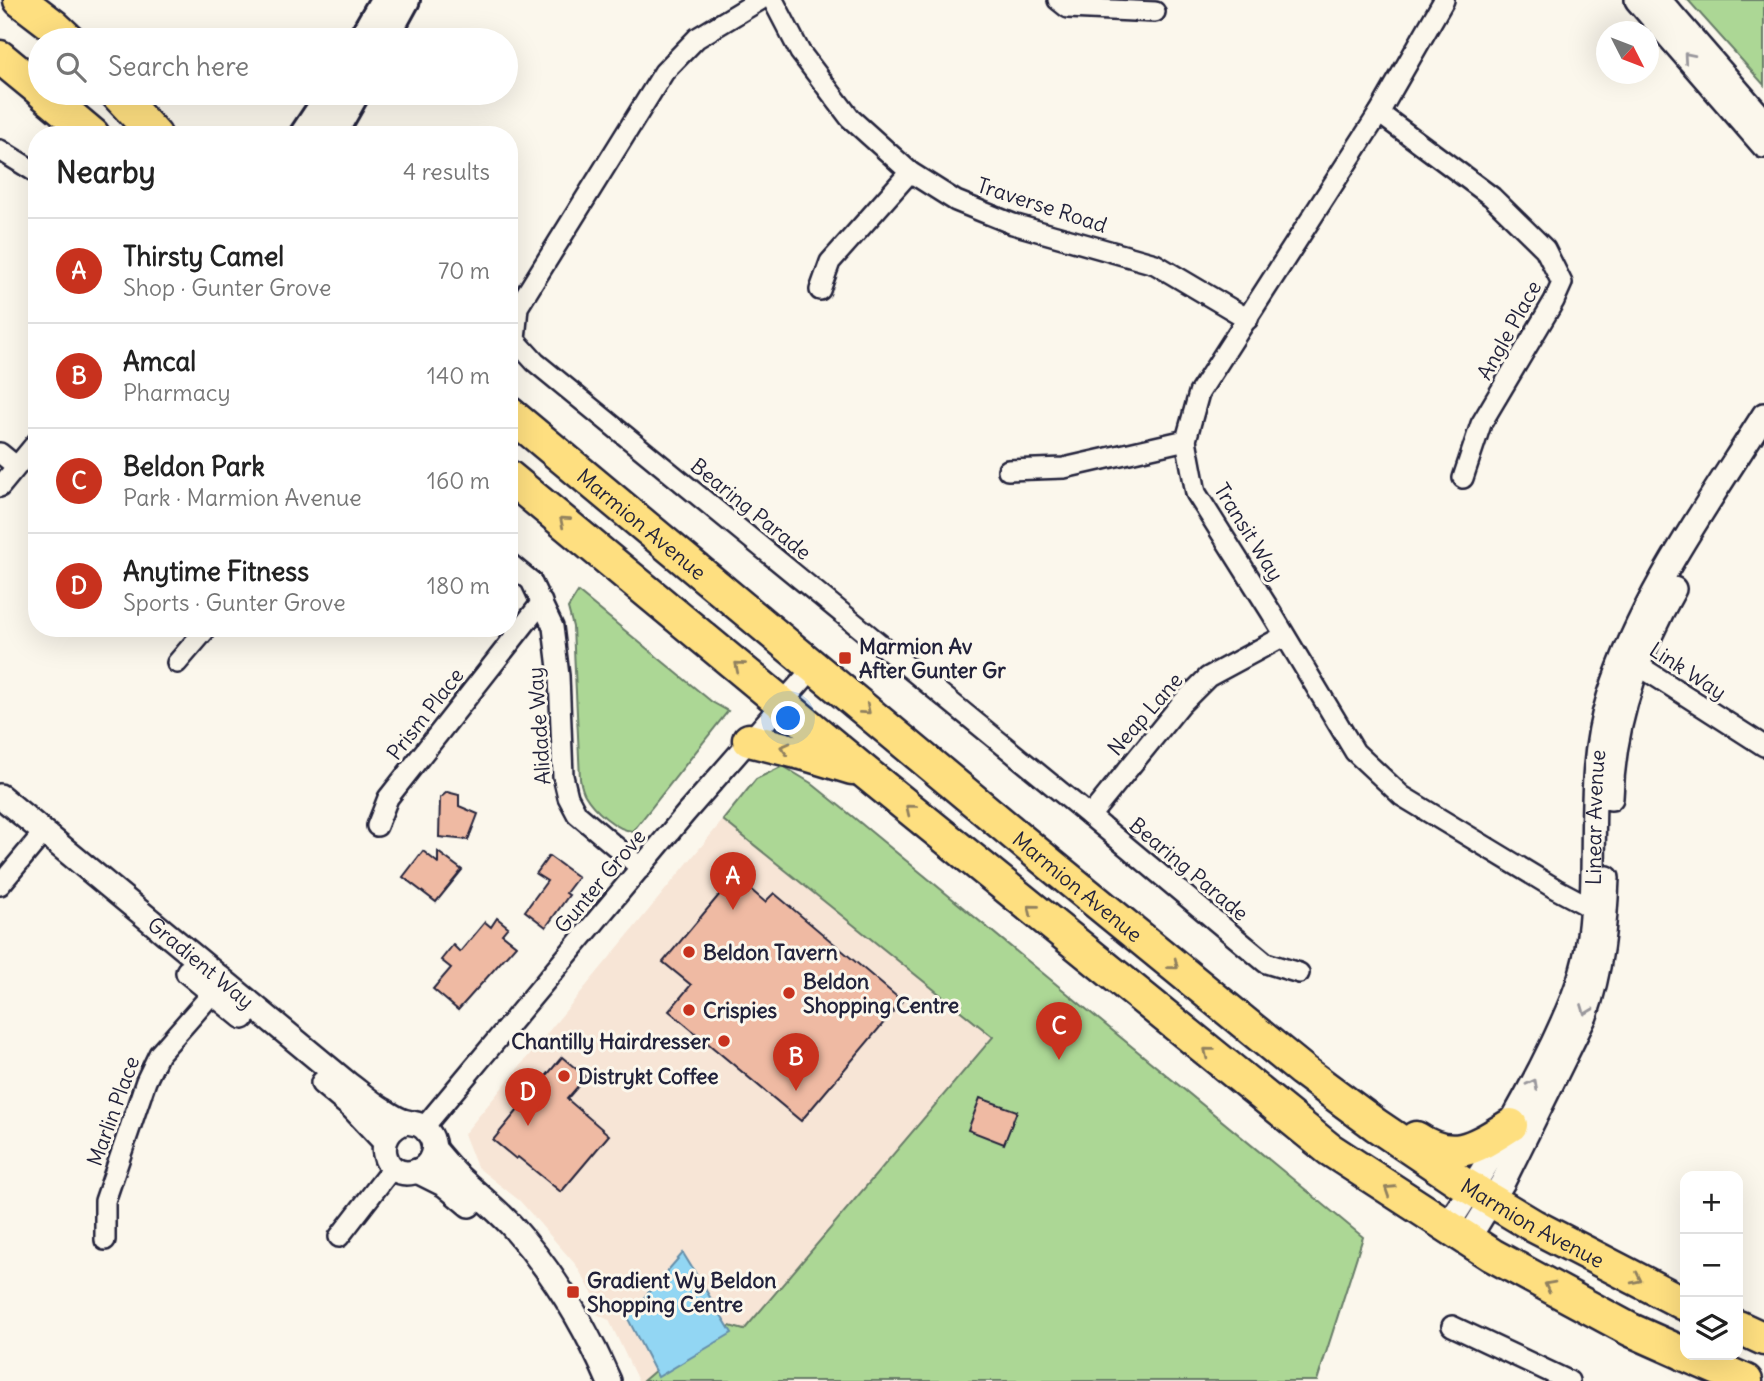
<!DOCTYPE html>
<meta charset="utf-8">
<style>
:root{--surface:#fff;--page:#f2f2f2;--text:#222;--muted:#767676;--line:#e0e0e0;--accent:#c8321e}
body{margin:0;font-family:Delius,sans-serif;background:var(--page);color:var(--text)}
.controls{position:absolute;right:21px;bottom:21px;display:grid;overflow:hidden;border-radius:14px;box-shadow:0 7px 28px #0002}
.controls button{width:63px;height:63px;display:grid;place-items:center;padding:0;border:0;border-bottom:2px solid var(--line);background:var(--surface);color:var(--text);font:35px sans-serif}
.compass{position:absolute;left:1596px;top:21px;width:63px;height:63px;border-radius:50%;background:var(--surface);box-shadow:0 7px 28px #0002;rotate:132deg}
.you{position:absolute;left:789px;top:719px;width:24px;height:24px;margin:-18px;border:5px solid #fff;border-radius:50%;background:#1a73e8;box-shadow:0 0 0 10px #1a73e833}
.badge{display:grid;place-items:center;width:46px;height:46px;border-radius:50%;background:var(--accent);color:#fff;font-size:23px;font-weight:700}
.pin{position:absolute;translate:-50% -58px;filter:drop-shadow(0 2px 4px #0008)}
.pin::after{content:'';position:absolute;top:37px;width:24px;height:21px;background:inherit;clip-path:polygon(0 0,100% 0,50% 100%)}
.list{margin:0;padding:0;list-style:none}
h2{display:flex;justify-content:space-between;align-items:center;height:91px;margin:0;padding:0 28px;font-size:30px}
h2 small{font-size:23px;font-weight:400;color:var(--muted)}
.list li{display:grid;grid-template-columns:46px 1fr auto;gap:21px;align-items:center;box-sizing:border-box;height:105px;padding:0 28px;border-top:2px solid var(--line)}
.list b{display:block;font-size:26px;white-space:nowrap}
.list p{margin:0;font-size:23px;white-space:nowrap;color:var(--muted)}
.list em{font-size:23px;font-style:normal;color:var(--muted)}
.icon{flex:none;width:38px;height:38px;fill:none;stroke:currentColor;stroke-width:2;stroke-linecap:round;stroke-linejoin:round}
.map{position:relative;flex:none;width:1764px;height:1381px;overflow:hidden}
.search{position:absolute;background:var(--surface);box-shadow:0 7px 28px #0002;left:28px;top:28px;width:490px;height:77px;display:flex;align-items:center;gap:18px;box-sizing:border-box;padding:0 24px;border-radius:38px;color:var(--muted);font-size:26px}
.panel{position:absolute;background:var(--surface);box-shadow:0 7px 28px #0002;left:28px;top:126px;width:490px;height:511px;border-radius:28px}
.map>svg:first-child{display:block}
.built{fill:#f7e5d6}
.green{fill:#acd795;stroke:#677c68;stroke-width:2}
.water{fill:#92d6f3;stroke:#658ea9;stroke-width:2}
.building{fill:#efbaa3;stroke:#22223b;stroke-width:2}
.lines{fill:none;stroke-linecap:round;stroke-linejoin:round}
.minor-casing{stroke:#22223b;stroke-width:24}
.tertiary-casing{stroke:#22223b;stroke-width:28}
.secondary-casing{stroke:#22223b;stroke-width:32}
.trunk-casing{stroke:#22223b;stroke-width:37}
.minor{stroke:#fbf7ec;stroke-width:19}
.tertiary{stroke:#fbf7ec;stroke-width:23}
.secondary{stroke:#fbf7ec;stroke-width:26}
.trunk{stroke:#fedf80;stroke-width:32}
.oneway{stroke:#99979c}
.oneway2{stroke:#90805e}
.poi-dot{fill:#c8321e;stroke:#fbf7ec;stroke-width:2.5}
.labels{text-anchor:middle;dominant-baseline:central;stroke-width:6;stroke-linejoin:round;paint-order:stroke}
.street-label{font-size:21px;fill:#22223b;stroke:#fbf7ec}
.poi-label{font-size:21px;font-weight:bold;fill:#22223b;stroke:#fbf7ec;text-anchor:start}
</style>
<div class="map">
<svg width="1764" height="1381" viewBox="0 0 1764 1381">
<rect width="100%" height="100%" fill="#fbf7ec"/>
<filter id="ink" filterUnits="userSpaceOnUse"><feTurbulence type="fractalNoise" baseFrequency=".0143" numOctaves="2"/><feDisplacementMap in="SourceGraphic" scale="14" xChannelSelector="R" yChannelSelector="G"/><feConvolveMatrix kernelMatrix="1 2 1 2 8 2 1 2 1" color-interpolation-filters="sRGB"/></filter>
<g filter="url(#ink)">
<path class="built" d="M723,820l270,216 -249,295 -99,50h-7l-29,-61 -12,-6 4,-6 -25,-43 -56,-64 -43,-34 -13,-33z"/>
<g class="green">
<path d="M1688,0h76v85z"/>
<path d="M578,592l134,110 16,9 -95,120c-16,0 -40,-22 -48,-36 -3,-5 -4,-11 -5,-16l-7,-152 -5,-19z"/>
<path d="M783,766l28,17 41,33 511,421 -46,144h-674l28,-24 59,-31 14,4 249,-293 -270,-217 33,-41z"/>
</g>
<path class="water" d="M683,1253l49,80 -74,44 -31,-60z"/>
<g class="building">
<path d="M447,792l12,3v11l19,8 -10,26 -29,-3 1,-39z"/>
<path d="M423,851l15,12v-11l24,18 -26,32 -33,-25z"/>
<path d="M549,856l29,21 -12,16 3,2 -23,32 -21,-16 22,-30 -11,-7z"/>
<path d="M735,876l30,26 9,-9 128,108 -101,120 -132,-110 22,-26 -28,-23z"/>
<path d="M497,918l11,9 -6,7 14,11 -58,65 -25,-21 18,-21 -10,-8 12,-15 7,7 25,-30 6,5z"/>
<path d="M562,1057l24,20 -19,22 42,36 -48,57 -43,-35 -2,2 -23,-19z"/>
<path d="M980,1098l37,13 -13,33 -36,-14z"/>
</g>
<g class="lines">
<g class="minor-casing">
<g id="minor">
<path d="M760,0l-63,38 -33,34 -146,235 -3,33 20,22 555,454 176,147 33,10"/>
<path d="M773,0l27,52 50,66 60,54 46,29 57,23 142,40 93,55"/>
<path d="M1058,0l10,8 87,4"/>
<path d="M1444,0l-65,113 -180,280 -13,47 10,53 75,119 84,140 47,44 154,93 34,18 15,4"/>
<path d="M1379,113l113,84 53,52 17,34 -8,18 -73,123 -18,54"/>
<path d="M0,150l37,23"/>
<path d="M820,290l10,-28 80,-90"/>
<path d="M0,453l16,13"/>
<path d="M1008,470l56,-2 122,-28"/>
<path d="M0,487l37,-45"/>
<path d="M509,563l22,18 22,46 6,49 4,100 5,21 9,17 64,54"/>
<path d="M1627,658l137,88"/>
<path d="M177,663l30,-35"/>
<path d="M1090,816l91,-112 27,-27 76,-41"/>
<path d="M377,826l11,-28 154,-196"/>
<path d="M0,885l44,-53"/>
<path d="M424,1127l262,-314 128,-146"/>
<path d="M339,1237l54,-70"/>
<path d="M105,1240v-39l41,-120 13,-27 64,-73"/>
<path d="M1452,1326l117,55"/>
</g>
</g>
<g class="tertiary-casing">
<g id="tertiary">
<path d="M1637,0l127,146"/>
<path d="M1659,0l105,121"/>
<path id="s1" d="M0,796l348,288c11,8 23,19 35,26 6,4 17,11 24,12 8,2 13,1 19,8 15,14 6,38 -12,42 -32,8 -43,-39 -8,-50"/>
<path d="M1611,798c2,-75 26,-144 63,-209"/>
<path d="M188,972l55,45"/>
<path d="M323,1083l30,25 31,33"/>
<path d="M434,1149c8,9 16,19 25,28 17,16 36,31 52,48 41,46 74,100 98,156"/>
<path d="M417,1171l28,14 24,20"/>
<path id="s2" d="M1447,1226c39,-59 75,-118 106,-183 14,-30 28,-60 34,-94 14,-83 -4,-171 22,-252 32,-101 99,-193 155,-282"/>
<path d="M1468,1239l35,-57 82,-166c16,-46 20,-90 22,-138"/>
</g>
</g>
<g class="secondary-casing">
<g id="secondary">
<path d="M361,40l23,-40"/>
<path d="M384,40l22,-40"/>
<path d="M303,135l28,-42"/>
<path d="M332,135l24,-42"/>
</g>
</g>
<g class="trunk-casing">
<g id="trunk">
<path d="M20,0l34,26 15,14"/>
<path d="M0,57l40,33"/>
<path d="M43,93l50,42"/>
<path d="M116,93l39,42"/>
<path id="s3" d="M509,413l541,451 252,206 74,55 83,56 75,45 151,78"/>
<path d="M509,477l357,296 463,376 163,106 139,75 54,24"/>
<path d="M749,740l60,15 43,13"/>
<path d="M1416,1138c38,26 61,8 95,-13"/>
<path d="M1738,1327l26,12"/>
<path d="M1686,1355l60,26"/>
</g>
</g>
<use href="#minor" class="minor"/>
<use href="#tertiary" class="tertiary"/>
<use href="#secondary" class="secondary"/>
<use href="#trunk" class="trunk"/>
</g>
<defs><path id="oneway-chevron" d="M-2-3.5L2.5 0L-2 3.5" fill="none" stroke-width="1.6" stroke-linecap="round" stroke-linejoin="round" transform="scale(1.75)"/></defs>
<g class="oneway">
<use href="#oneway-chevron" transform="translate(1688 57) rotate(-131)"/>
<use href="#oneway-chevron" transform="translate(1586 1010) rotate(111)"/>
<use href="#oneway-chevron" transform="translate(1533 1084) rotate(-62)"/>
</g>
<g class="oneway2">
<use href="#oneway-chevron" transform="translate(564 521) rotate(-140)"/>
<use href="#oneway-chevron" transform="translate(739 666) rotate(-140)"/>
<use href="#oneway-chevron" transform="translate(866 710) rotate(40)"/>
<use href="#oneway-chevron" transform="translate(785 748) rotate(-165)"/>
<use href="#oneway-chevron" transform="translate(910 809) rotate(-141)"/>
<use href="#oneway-chevron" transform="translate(1032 909) rotate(-141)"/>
<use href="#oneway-chevron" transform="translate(1174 965) rotate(39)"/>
<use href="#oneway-chevron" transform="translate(1208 1052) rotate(-141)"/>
<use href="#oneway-chevron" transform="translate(1389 1190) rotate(-147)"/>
<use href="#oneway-chevron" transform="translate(1637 1279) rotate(26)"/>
<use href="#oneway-chevron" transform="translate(1549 1286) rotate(-152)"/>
</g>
</g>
<g class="poi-dot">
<rect x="838" y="651" width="14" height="14" rx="3.5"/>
<circle cx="689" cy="952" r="7"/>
<circle cx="789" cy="993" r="7"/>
<circle cx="689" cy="1010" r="7"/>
<circle cx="724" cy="1041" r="7"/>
<circle cx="564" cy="1076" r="7"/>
<rect x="566" y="1285" width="14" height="14" rx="3.5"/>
</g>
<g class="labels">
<g class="street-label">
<text transform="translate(1042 205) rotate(18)">Traverse Road</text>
<text transform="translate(1509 330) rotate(-61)">Angle Place</text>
<text transform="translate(751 509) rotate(39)">Bearing Parade</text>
<text stroke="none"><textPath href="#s3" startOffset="173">Marmion Avenue</textPath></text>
<text transform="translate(1249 532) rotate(58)">Transit Way</text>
<text transform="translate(1688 671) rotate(33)">Link Way</text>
<text transform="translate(425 714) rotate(-52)">Prism Place</text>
<text transform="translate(1145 714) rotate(-49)">Neap Lane</text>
<text transform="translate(539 726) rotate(-94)">Alidade Way</text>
<text stroke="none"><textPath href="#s2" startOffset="444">Linear Avenue</textPath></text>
<text transform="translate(1189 869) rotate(40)">Bearing Parade</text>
<text transform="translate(600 881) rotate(-50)">Gunter Grove</text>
<text stroke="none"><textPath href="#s3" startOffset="740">Marmion Avenue</textPath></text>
<text stroke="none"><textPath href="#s1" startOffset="261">Gradient Way</textPath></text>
<text transform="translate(113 1111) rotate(-70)">Marlin Place</text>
<text stroke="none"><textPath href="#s3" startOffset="1307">Marmion Avenue</textPath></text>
</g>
<g class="poi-label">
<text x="859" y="646">Marmion Av<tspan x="859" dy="24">After Gunter Gr</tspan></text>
<text x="703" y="952">Beldon Tavern</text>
<text x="803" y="981">Beldon<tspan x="803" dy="24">Shopping Centre</tspan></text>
<text x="703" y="1010">Crispies</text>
<text x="710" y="1041" text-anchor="end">Chantilly Hairdresser</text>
<text x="578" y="1076">Distrykt Coffee</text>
<text x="587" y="1280">Gradient Wy Beldon<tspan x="587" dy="24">Shopping Centre</tspan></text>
</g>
</g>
</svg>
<div class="controls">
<button>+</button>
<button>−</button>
<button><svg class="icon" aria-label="layers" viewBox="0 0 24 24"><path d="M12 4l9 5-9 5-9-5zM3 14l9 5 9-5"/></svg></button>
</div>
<svg class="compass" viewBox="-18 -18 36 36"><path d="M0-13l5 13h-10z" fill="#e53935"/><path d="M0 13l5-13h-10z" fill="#767676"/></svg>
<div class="you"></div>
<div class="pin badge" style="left:733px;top:910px">A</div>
<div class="pin badge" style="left:796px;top:1091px">B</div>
<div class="pin badge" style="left:1059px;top:1060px">C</div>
<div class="pin badge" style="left:528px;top:1126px">D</div>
<div class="search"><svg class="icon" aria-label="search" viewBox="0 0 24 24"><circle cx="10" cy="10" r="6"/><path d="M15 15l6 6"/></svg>Search here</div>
<section class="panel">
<h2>Nearby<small>4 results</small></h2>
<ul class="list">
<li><span class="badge">A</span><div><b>Thirsty Camel</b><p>Shop · Gunter Grove</p></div><em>70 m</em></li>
<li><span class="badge">B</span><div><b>Amcal</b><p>Pharmacy</p></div><em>140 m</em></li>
<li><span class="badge">C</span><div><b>Beldon Park</b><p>Park · Marmion Avenue</p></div><em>160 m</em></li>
<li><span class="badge">D</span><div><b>Anytime Fitness</b><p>Sports · Gunter Grove</p></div><em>180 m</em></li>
</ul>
</section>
</div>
